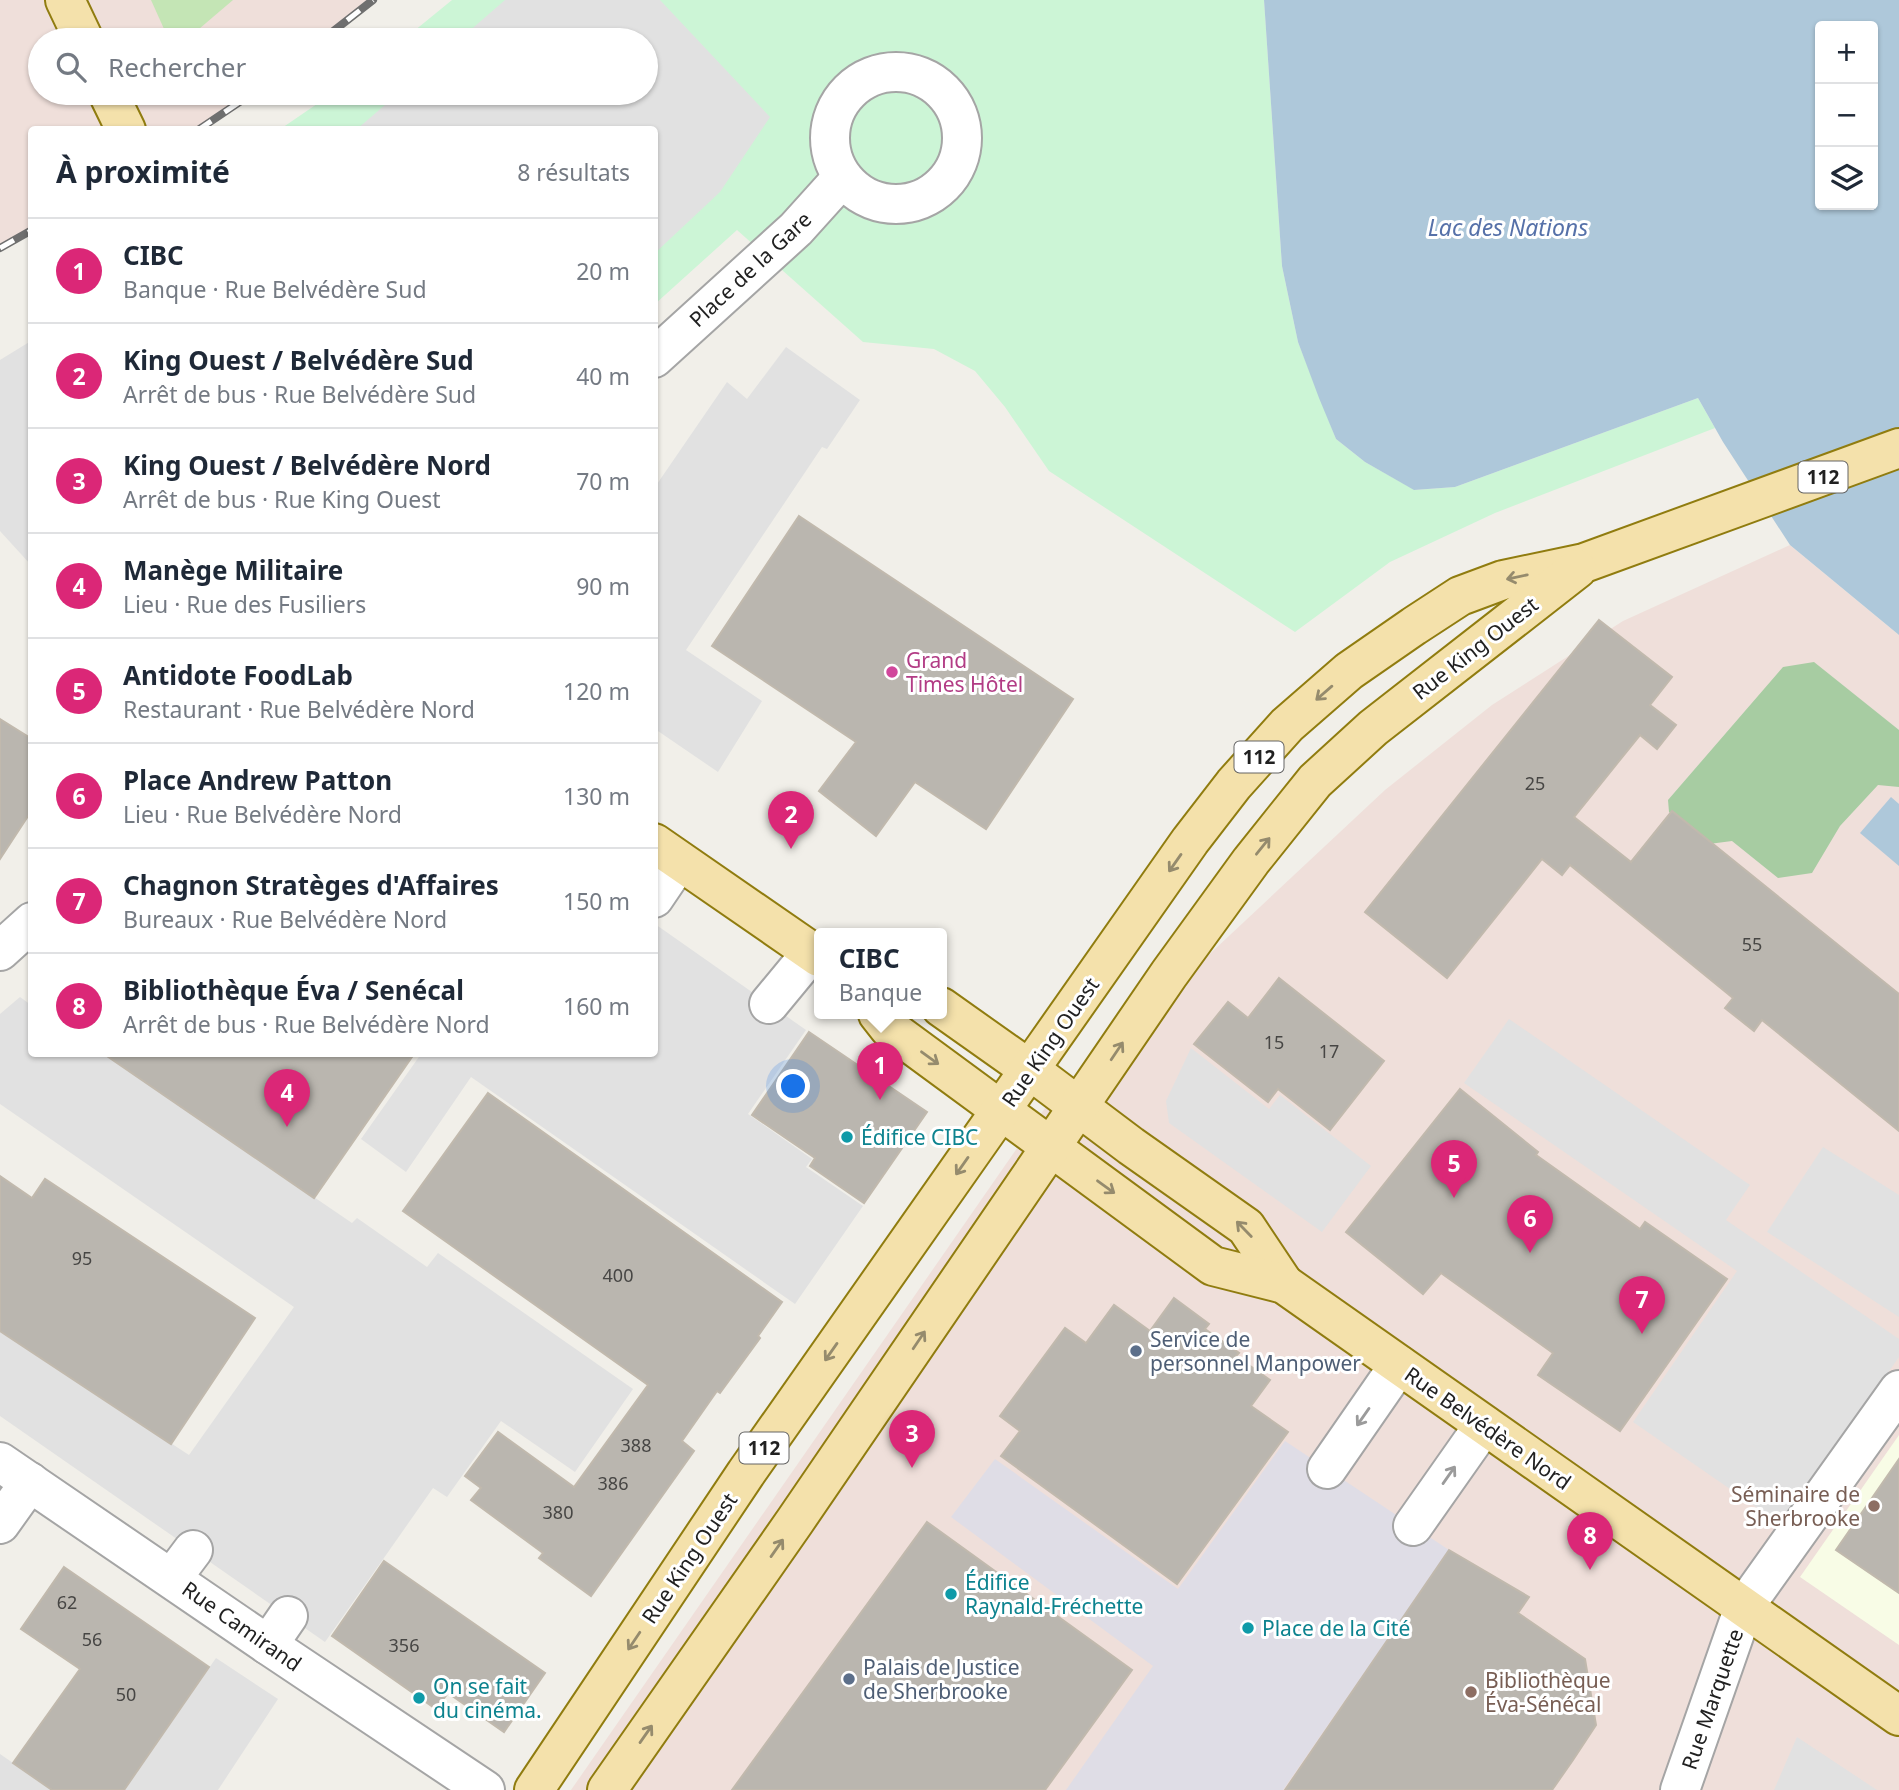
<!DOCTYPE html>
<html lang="fr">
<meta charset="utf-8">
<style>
:root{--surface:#fff;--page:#f2f2f3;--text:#1f2937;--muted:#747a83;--line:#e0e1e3;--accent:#db2777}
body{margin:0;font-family:"Noto Sans",sans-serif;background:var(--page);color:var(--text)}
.controls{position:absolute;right:21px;top:21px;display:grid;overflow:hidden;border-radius:7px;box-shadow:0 2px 5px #0004}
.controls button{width:63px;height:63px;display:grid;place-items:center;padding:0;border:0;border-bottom:2px solid var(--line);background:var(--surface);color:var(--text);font:35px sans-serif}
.you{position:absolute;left:794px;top:1087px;width:24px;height:24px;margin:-18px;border:5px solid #fff;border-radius:50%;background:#1a73e8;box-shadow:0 0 0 10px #1a73e833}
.badge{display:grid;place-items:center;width:46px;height:46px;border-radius:50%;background:var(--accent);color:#fff;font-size:23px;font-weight:700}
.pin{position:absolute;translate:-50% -58px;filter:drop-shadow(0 2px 4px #0008)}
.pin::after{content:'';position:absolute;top:37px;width:24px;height:21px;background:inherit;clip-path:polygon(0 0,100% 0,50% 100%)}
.popup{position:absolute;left:814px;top:928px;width:133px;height:91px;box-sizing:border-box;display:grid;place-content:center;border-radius:7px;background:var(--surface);filter:drop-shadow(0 2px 5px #0005);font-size:23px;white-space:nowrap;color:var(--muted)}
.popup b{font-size:26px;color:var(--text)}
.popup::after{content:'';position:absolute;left:50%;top:100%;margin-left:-14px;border:14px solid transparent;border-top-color:var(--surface)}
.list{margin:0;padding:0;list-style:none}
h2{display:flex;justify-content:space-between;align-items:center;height:91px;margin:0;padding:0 28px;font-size:30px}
h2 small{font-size:23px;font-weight:400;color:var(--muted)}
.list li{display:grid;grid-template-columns:46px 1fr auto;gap:21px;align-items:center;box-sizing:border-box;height:105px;padding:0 28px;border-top:2px solid var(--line)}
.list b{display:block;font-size:26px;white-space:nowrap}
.list p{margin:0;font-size:23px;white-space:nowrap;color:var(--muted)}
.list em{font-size:23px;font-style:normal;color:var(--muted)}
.icon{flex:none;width:38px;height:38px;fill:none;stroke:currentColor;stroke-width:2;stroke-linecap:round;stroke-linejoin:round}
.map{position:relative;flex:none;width:1899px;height:1790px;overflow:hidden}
.search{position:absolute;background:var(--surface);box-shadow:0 2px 5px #0004;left:28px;top:28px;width:630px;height:77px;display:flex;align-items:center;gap:18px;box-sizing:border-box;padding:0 24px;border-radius:38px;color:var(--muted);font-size:26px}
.panel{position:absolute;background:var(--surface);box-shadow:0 2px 5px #0004;left:28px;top:126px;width:630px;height:931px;border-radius:7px}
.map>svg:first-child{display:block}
.commercial{fill:#efdfda}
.education{fill:#f8fce6}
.grass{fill:#c4e5b5}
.forest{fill:#a7cca2}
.park{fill:#ccf5d6}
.parking{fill:#e1e1e1}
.plaza{fill:#dfdde6}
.water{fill:#aec8da;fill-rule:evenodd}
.building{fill:#bab6af;stroke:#c1b9ad;stroke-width:2}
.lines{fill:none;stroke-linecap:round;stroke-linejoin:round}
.minor-casing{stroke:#a5a5a5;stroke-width:42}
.major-casing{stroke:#907c0f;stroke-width:42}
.minor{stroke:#fff;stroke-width:38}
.major{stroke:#f4e1ab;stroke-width:38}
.rail-casing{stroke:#6f6f6f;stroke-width:8}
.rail{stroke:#fff;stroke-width:5;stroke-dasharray:16;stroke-linecap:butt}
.oneway{stroke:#958b6d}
.oneway2{stroke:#9b9b9b}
.hotel-dot{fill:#d1479c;stroke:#fff;stroke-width:2.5}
.culture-dot{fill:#0f9aa8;stroke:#fff;stroke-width:2.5}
.service-dot{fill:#5c6f8a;stroke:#fff;stroke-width:2.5}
.education-dot{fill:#8d6e63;stroke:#fff;stroke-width:2.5}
.labels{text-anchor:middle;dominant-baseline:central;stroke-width:6;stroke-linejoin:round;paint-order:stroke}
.number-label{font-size:18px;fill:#474644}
.shield{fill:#fff;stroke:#646464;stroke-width:2}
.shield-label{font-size:19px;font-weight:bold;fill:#212121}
.street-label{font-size:21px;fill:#212121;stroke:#fff}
.hotel-label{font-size:21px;fill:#b23c85;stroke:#fff;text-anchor:start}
.culture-label{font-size:21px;fill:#0d838f;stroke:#fff;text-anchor:start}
.service-label{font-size:21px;fill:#4e5e75;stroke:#fff;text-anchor:start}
.education-label{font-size:21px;fill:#785e54;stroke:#fff;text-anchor:end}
.water-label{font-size:23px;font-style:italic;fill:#5671a9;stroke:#fff}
</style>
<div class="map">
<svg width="1899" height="1790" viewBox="0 0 1899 1790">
<rect width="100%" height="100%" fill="#f1efe9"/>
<g class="commercial">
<path d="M0,0h373l-51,40h-282v53h213l-55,36 -166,1 -1,99 -31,19z"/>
<path d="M1790,545l109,90v1155h-1328l474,-682 340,-318 107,-85 131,-84z"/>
</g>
<path class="education" d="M1899,1435v210l-99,-68z"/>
<path class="grass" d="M151,0h82l-47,40h-17z"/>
<path class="forest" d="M1814,662l85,68v57l-21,-2 -38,41 -28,47 -34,5 -46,-37 -23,3 -40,-32 -1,-12 115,-133z"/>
<path class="park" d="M452,0h812l18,266 16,76 38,97 29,23 50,28 40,-3 243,-89 17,30 -220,85 -105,49 -95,70 -246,-161 -44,-64 -30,-36 -41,-22 -71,-7 -126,-112 -82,74 -1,-174h-375l54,-37h313v-53h-243z"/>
<g class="parking">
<path d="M505,0h155l110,117 -50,75 -65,61 -1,-123 -297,-1 42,-36h247v-53h-187z"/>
<path d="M31,341v224l-31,-34v-171z"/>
<path d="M786,347l74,53 -33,49 -5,-2 -136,203 76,51 -44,71 -63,-43v-242l72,-105 20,17z"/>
<path d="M655,924l151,106 -58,84 64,45 -6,8 57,39 -68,98 -324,-227 -65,95 -45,-33 60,-85h233z"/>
<path d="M20,997l11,8 1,49h72l248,169 5,-5 70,49 11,-14 195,136 -58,83 -74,-51 -54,76 -14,-9 -108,154 -325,-226v-85l189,124 105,-148 -294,-203v-90z"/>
<path d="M1509,1019l241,166 -24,35 173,119v18l-117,168 -149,-103 104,-151 -273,-188z"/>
<path d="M1191,1048l78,61 11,-14 91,71 -49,66 -153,-109 -3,-22z"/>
<path d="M1823,1147l76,48v122l-132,-85z"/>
<path d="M216,1658l62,41 -60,91h-94z"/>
<path d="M1797,1737l80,53h-103z"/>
<path d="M0,1754l52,36h-52z"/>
</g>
<path class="plaza" d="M1285,1441l164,109 -166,240h-217l87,-124 -202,-149 44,-58 183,130z"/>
<g class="water">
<path d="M1264,0h635v635l-109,-90 -67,-103 -25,-44 -243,89 -41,3 -49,-28 -29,-23 -17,-41 -21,-56 -16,-76zM1820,26h53v179h-53z"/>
<path d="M1891,797l8,7v62l-39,-33z"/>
</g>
<g class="building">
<path d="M799,516l274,183 -87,130 -71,-47 -39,54 -57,-45 37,-49 -144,-96z"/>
<path d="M1599,620l73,57 -22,28 26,20 -19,24 -17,-14 -66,82 57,45 41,-51 227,183v137l-137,-111 -8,11 -29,-23 8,-10 -163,-133 -8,10 -20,-16 -95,119 -82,-66z"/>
<path d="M0,719l32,20v71l-32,49z"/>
<path d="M1279,978l105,83 -54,69 -52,-41 -10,13 -74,-58 34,-42 20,16z"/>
<path d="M809,1032l118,80 -63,91 -54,-37 5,-8 -63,-43z"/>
<path d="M104,1054h310l-100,144z"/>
<path d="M1460,1089l78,63 -2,3 104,74 5,-7 82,57 -107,152 -82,-56 15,-22 -112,-80 -18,21 -77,-62z"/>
<path d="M488,1093l294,209 -24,34 2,2 -40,55 -3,-2 -35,50 12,10 -103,145 -52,-38 4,-5 -72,-53 10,-12 -16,-12 33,-44 76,55 74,-102 -245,-174z"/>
<path d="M0,1176l32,22 13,-19 210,139 -84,126 -171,-113z"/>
<path d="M1174,1298l35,26 -4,5 34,24 -3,3 34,24 -19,26 37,26 -111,152 -176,-128 19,-25 -20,-15 65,-88 21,15 28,-38 36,26z"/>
<path d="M1899,1459v134l-63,-43z"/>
<path d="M927,1522l205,148 -87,120h-313z"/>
<path d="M1449,1550l80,47 -11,16 67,46 11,66 -23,35 -21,30h-267z"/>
<path d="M384,1561l161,112 -41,59 -56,-39 -12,16 -104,-73z"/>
<path d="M64,1567l145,100 -85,123h-72l-39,-27 67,-94 -59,-40z"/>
</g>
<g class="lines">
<g class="minor-casing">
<g id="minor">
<circle cx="896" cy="138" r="66"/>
<path d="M654,358l142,-129 46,-51"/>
<path d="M654,898l25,-37"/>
<path d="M0,951l32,-29"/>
<path d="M769,1004l43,-52"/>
<path d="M0,1462l268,183 217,145"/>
<path d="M1327,1469l72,-104"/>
<path d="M0,1524l30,-42"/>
<path d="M1413,1526l71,-101"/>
<path d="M172,1578l21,-28"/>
<path d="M268,1645l20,-29"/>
<path d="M1680,1790l64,-183 155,-217"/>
</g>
</g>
<g class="major-casing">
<g id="major">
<path d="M65,0l19,40"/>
<path d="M108,93l18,37"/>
<path d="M654,843l165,114"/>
<path d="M941,1007l89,63 101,76 115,81 38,57"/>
<path d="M878,1014l11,14 324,238 71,18 615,432"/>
<path d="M534,1790l212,-317 444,-632 44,-57 53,-59 62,-54 65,-45 46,-30 43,-16 81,-17 315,-115"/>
<path d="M607,1790l188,-269 374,-547 82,-113 64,-80 58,-53 204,-159"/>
</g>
</g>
<use href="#minor" class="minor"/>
<use href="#major" class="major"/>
<g class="rail-casing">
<g id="rail">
<path d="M322,40l51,-40"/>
<path d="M198,130l55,-37"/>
<path d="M0,248l32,-18"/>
</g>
</g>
<use href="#rail" class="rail"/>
</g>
<defs><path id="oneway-shaft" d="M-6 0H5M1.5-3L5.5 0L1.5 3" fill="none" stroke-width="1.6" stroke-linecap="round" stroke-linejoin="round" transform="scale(1.75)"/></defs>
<g class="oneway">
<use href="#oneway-shaft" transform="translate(1517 577) rotate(168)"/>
<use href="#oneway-shaft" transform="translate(1324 693) rotate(139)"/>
<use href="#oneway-shaft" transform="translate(1263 846) rotate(-51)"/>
<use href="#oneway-shaft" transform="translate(1175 863) rotate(125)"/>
<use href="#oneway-shaft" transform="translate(1117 1051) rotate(-56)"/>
<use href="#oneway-shaft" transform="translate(930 1058) rotate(36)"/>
<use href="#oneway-shaft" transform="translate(962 1166) rotate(125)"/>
<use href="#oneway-shaft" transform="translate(1106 1187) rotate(36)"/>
<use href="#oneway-shaft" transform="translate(1244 1229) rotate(-134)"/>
<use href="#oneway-shaft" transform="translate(919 1340) rotate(-56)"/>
<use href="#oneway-shaft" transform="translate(831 1352) rotate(125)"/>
<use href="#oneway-shaft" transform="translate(777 1548) rotate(-55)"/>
<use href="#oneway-shaft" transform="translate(634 1641) rotate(124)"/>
<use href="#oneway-shaft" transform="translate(646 1734) rotate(-55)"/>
</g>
<g class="oneway2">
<use href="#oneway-shaft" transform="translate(1363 1417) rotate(125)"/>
<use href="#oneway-shaft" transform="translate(1449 1475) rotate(-55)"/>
</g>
<circle class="hotel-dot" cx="892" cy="672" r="7"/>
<g class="culture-dot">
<circle cx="847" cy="1137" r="7"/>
<circle cx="951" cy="1594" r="7"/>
<circle cx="1248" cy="1628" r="7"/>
<circle cx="419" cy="1698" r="7"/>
</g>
<g class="service-dot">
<circle cx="1136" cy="1351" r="7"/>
<circle cx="849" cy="1679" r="7"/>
</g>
<g class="education-dot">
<circle cx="1874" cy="1506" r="7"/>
<circle cx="1471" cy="1692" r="7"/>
</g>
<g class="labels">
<g class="number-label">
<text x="1535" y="783">25</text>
<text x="1752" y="944">55</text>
<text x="1274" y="1042">15</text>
<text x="1329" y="1051">17</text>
<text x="82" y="1258">95</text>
<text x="618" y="1275">400</text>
<text x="636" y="1445">388</text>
<text x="613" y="1483">386</text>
<text x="558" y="1512">380</text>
<text x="67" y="1602">62</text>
<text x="92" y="1639">56</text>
<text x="404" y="1645">356</text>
<text x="126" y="1694">50</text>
</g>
<g class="shield">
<rect x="1798.5" y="461.5" width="49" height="31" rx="5"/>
<rect x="1234.5" y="741.5" width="49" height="31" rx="5"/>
<rect x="739.5" y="1432.5" width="49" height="31" rx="5"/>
</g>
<g class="shield-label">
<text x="1823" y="477">112</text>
<text x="1259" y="757">112</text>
<text x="764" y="1448">112</text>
</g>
<g class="street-label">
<text transform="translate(750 269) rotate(-43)">Place de la Gare</text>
<text transform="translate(1475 648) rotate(-38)">Rue King Ouest</text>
<text transform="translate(1050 1042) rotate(-55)">Rue King Ouest</text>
<text transform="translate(1488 1428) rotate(35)">Rue Belvédère Nord</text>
<text transform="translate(689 1558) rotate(-56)">Rue King Ouest</text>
<text transform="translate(242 1626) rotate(35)">Rue Camirand</text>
<text transform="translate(1712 1699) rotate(-71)">Rue Marquette</text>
</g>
<g class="hotel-label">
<text x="906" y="660">Grand<tspan x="906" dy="24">Times Hôtel</tspan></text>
</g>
<g class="culture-label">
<text x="861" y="1137">Édifice CIBC</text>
<text x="965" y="1582">Édifice<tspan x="965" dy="24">Raynald-Fréchette</tspan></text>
<text x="1262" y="1628">Place de la Cité</text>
<text x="433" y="1686">On se fait<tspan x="433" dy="24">du cinéma.</tspan></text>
</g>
<g class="service-label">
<text x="1150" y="1339">Service de<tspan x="1150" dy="24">personnel Manpower</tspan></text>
<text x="863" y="1667">Palais de Justice<tspan x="863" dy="24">de Sherbrooke</tspan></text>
</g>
<g class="education-label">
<text x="1860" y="1494">Séminaire de<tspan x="1860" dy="24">Sherbrooke</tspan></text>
<text x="1485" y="1680" text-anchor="start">Bibliothèque<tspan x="1485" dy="24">Éva-Sénécal</tspan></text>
</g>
<g class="water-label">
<text x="1508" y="227">Lac des Nations</text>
</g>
</g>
</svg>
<div class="controls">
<button>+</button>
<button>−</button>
<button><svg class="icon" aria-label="layers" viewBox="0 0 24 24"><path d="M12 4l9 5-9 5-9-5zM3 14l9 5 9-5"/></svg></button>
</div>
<div class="you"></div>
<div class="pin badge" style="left:880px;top:1100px">1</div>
<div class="popup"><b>CIBC</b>Banque</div>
<div class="pin badge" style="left:791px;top:849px">2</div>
<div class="pin badge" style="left:912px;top:1468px">3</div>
<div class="pin badge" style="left:287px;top:1127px">4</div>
<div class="pin badge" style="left:1454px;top:1198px">5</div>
<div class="pin badge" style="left:1530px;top:1253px">6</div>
<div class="pin badge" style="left:1642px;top:1334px">7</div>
<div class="pin badge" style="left:1590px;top:1570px">8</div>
<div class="search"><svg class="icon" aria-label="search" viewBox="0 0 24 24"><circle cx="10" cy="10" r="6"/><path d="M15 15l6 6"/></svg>Rechercher</div>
<section class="panel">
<h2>À proximité<small>8 résultats</small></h2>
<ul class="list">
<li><span class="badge">1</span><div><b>CIBC</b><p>Banque · Rue Belvédère Sud</p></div><em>20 m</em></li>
<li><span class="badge">2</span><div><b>King Ouest / Belvédère Sud</b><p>Arrêt de bus · Rue Belvédère Sud</p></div><em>40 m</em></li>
<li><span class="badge">3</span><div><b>King Ouest / Belvédère Nord</b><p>Arrêt de bus · Rue King Ouest</p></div><em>70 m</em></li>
<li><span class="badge">4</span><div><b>Manège Militaire</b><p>Lieu · Rue des Fusiliers</p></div><em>90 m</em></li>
<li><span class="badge">5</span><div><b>Antidote FoodLab</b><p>Restaurant · Rue Belvédère Nord</p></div><em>120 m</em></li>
<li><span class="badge">6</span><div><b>Place Andrew Patton</b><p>Lieu · Rue Belvédère Nord</p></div><em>130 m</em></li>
<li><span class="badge">7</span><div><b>Chagnon Stratèges d'Affaires</b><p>Bureaux · Rue Belvédère Nord</p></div><em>150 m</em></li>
<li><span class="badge">8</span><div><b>Bibliothèque Éva / Senécal</b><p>Arrêt de bus · Rue Belvédère Nord</p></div><em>160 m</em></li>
</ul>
</section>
</div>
